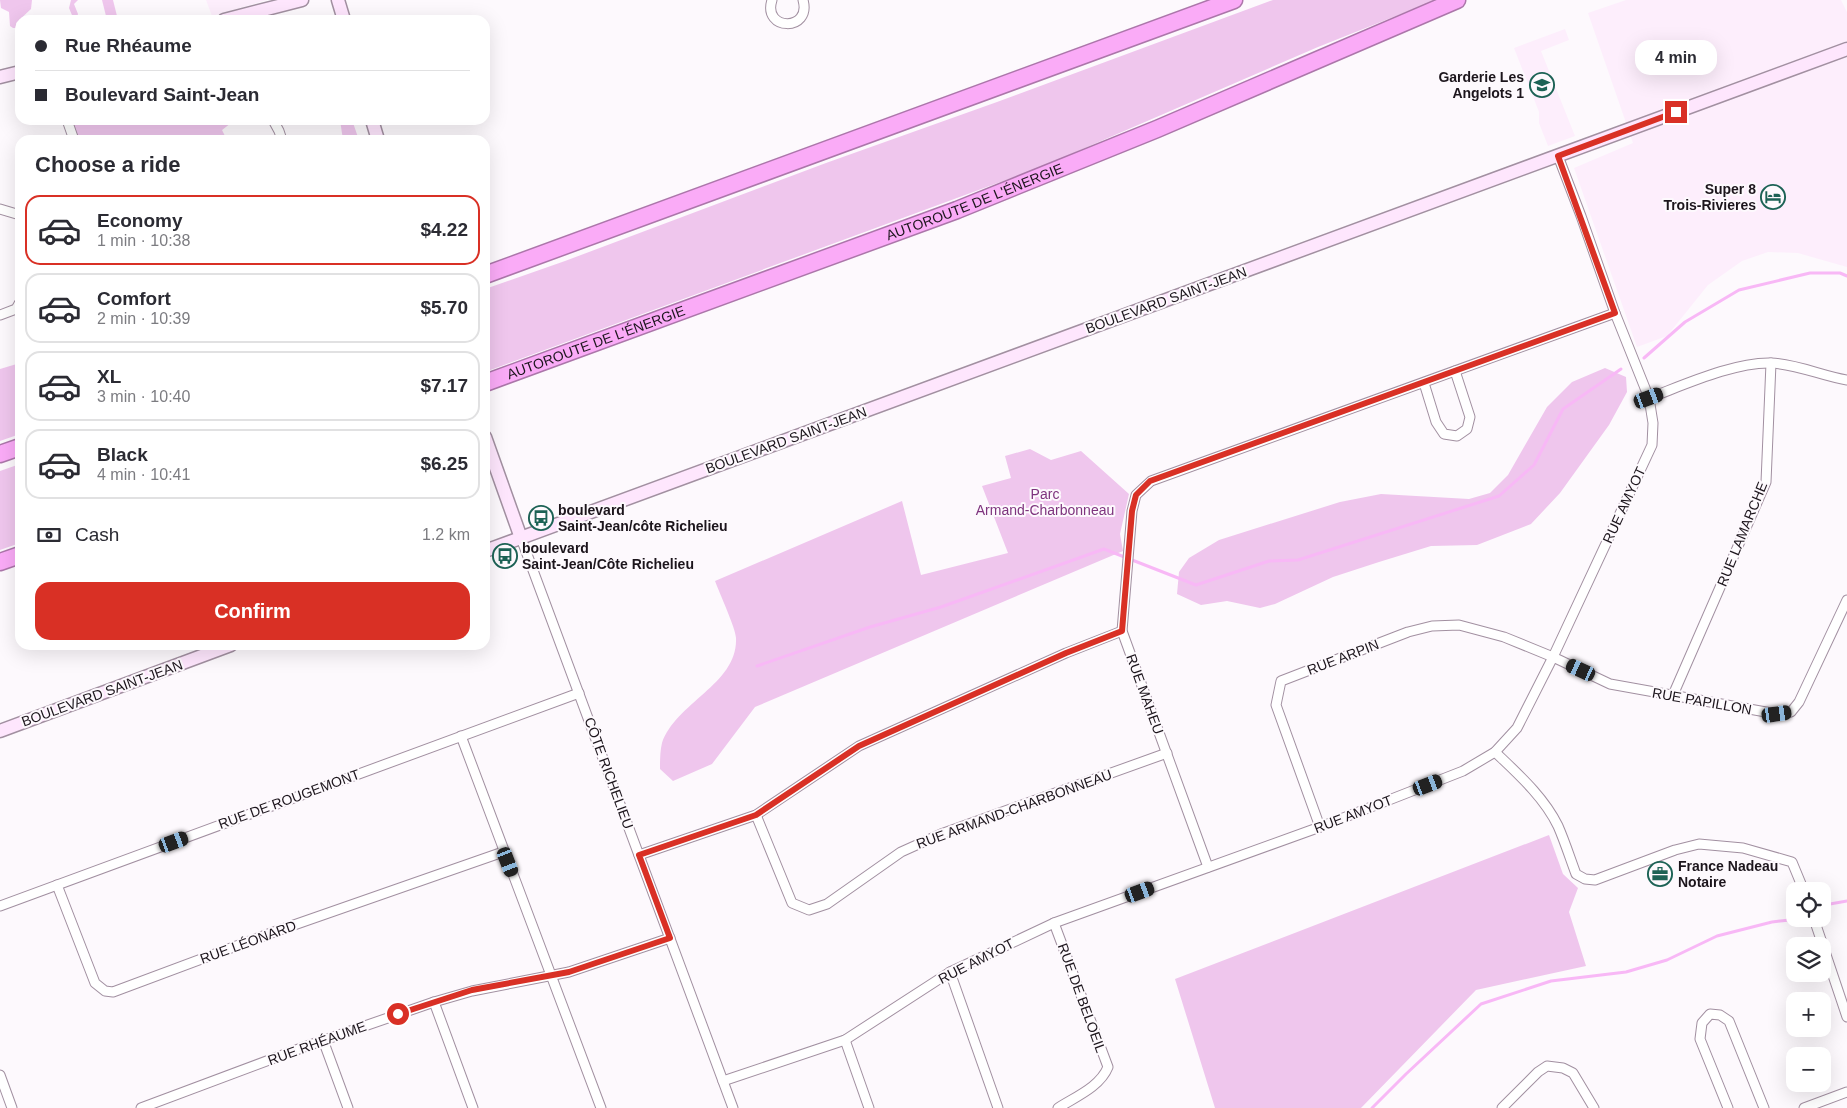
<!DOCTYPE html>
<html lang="en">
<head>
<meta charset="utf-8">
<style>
	:root { --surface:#fff; --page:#f7f7f7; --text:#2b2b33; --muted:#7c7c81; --line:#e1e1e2; --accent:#d93025 }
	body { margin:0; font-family:Helvetica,sans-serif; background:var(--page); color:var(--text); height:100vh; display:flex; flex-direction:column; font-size:19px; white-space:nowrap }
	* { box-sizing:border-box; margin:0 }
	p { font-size:16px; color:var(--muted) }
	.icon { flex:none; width:28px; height:28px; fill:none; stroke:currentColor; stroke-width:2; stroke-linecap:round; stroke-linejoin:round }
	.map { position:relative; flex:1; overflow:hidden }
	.details { position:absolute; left:15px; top:135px; width:475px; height:515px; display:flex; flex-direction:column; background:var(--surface); border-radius:15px; box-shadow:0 5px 20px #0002 }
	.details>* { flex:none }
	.banner { position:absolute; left:15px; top:15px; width:475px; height:110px; border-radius:15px; box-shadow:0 5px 20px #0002; display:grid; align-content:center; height:110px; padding:0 20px; background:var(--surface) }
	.controls { position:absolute; left:1786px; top:882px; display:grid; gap:10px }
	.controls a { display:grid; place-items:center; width:45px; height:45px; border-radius:10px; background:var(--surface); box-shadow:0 5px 20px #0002; font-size:25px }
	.end { position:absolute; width:22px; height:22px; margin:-11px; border:6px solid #d93025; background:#fff; box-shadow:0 0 0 2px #fff }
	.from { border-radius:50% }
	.bubble { position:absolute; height:35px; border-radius:15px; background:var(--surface); box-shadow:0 5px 20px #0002; font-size:16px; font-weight:600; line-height:35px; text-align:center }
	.car { position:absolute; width:15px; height:30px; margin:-15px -8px; border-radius:6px; box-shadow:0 0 4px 1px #0007; background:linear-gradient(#222 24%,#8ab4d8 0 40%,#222 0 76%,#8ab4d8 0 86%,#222 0) }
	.banner b { display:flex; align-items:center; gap:18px; height:48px; font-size:19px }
	.banner b+b { border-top:1px solid var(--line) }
	.banner i { width:12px; height:12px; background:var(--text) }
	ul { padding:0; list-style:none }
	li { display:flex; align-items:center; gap:15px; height:70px; margin:0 10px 8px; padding:0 10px; border:2px solid var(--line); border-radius:15px }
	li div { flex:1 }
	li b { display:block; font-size:19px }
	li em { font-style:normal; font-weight:600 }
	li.on { border-color:var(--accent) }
	li>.icon { width:45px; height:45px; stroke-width:1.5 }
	h2 { padding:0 20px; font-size:22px; line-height:60px }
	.pay { display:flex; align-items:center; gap:12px; height:55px; padding:0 20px; font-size:19px }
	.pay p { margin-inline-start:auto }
	.button { display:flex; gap:10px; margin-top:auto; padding:10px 20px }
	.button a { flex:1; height:58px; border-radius:15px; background:var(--accent); color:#fff; font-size:20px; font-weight:600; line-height:58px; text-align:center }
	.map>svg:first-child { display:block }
	.built { fill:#fdeefc }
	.green { fill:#efc6ed }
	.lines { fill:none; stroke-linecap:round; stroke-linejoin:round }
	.stream { stroke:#f8b8f6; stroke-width:3 }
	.street-casing { stroke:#a290a1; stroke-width:11 }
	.secondary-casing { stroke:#a290a1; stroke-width:15 }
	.highway-casing { stroke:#ac76aa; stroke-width:19 }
	.street { stroke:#fff; stroke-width:9 }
	.secondary { stroke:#fee6fd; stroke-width:12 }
	.highway { stroke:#faabf7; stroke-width:16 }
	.route { stroke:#d93025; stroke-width:6 }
	.labels { text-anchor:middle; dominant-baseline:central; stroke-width:4; stroke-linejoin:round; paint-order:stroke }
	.poi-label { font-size:14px; font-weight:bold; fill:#1c151c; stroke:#fdf9fd; text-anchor:start }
	.street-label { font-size:14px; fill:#1c151c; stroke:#fdf9fd }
	.park-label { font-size:14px; fill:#7e347e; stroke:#fdf9fd }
</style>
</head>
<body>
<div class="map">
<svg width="1847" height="1108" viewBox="0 0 1847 1108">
	<rect width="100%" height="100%" fill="#fdf9fd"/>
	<g class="built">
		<path d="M206 0H267L212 16Z"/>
		<path d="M1626 0H1841L1847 12V267L1798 253 1768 252 1742 261 1708 285 1667 336 1637 347 1574 168 1633 143 1588 13Z"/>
		<path d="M1565 29 1569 40 1541 51 1575 136 1548 146 1539 123V112L1514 48Z"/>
	</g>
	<g class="green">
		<path d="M0 0H32L31 9 16 23 17 28H13L10 26 9 12 1 8Z"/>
		<path d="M71 0H78L74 4 78 14 76 20H74L69 8Z"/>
		<path d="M102 0H113L118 20H107Z"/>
		<path d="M1273 0H1436L1318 47 1041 167 485 372V289L565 261 826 163 997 102Z"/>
		<path d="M81 120H231V123L222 130 227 140H105V138L95 135 77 140 69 126 80 124Z"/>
		<path d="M340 120H352L359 140H343Z"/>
		<path d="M20 363V434L0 441V369Z"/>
		<path d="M1605 368 1626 377 1627 392 1609 425 1560 493 1531 524 1477 545 1431 546 1379 562 1333 577 1275 604 1260 608 1227 601 1201 605 1177 594 1179 572 1189 558 1219 540 1340 502 1381 494 1469 499 1490 493 1508 475 1547 407 1572 382Z"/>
		<path d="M1030 449 1051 460 1081 451 1129 494 1120 534 1123 551 755 707 712 764 673 781 660 769C660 761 660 751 662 743 676 702 738 684 736 638 736 629 719 592 715 581L902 501 921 575 1008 553 982 486 1011 478 1005 456Z"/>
		<path d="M20 464V543L0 550V471Z"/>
		<path d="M1549 835 1563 874 1578 888 1569 912 1586 966 1476 990 1361 1108H1215L1175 979Z"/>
	</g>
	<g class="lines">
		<g class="stream">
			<path d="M1644 358 1685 322 1739 290 1810 273H1840L1847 276"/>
			<path d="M757 666 870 627 941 607 1104 549 1196 585 1269 561 1298 560 1499 496 1534 465 1563 409 1621 369"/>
			<path d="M1822 908 1830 904 1847 901"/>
			<path d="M1372 1108 1406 1074 1481 1004 1551 981 1626 972 1667 960 1717 936 1772 922 1799 919"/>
		</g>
		<defs>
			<g id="street">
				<path d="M772 0C762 31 812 32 803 0"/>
				<path d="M67 120 74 140"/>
				<path d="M273 120 279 131 282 140"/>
				<path d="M0 209 20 215"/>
				<path d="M0 315 16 309 20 302"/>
				<path d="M1424 383 1436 422 1444 434 1457 436 1467 429 1470 417 1455 371"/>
				<path d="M1649 398C1684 385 1734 362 1771 363 1797 364 1822 376 1847 380"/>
				<path d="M521 538 733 1108"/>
				<path d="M1673 695 1766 482 1771 363"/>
				<path d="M461 736 601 1108"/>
				<path d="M1495 752C1518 774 1544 797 1558 826 1565 842 1570 858 1576 874L1585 879 1595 880 1675 850 1699 844 1743 848 1792 862 1804 891"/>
				<path d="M756 815 792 903 809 910 827 904 901 852 941 834 1167 753"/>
				<path d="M1320 827 1276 705 1281 681 1408 632 1432 626 1459 625 1504 637 1553 657 1610 684 1777 714 1791 712 1799 702 1847 600"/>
				<path d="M639 855 756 815 859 746 1066 653 1122 631"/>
				<path d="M1208 867 1122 631 1132 511 1136 495 1151 481 1615 313"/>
				<path d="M57 885 95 983 105 991 113 992 271 933 503 852"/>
				<path d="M0 906 579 693"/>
				<path d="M1814 919 1847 1017"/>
				<path d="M1054 923 1108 1067C1100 1087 1075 1097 1058 1108"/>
				<path d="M950 972 998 1108"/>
				<path d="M434 1002 473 1108"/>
				<path d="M323 1040 348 1108"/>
				<path d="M845 1040 869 1108"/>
				<path d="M0 1075 12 1108"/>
				<path d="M723 1081 845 1040 950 972 1054 923 1320 827 1463 771 1495 752 1517 728 1553 657 1652 445 1653 423 1649 398 1615 313 1581 216 1558 156"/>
				<path d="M141 1108 304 1047 434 1002 472 991 569 972 670 938"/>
				<path d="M1502 1108 1538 1072 1547 1066 1563 1068 1573 1073 1594 1108"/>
				<path d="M1728 1108 1700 1039 1702 1023 1710 1014 1720 1015 1729 1021 1764 1108"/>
				<path d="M1804 1108 1847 1092"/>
			</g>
			<g id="secondary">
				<path d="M338 0 344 20"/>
				<path d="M224 20 302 0"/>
				<path d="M0 77 20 72"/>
				<path d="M372 120 378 140"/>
				<path d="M485 437 521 538"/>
				<path d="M485 551 1847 49"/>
				<path d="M0 731 231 645"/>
			</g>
			<g id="highway">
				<path d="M485 275 1234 0"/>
				<path id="s1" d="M485 383 957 210 1157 129 1457 0"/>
				<path d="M0 454 20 447"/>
				<path d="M0 562 20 555"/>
			</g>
		</defs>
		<use href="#street" class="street-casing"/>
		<use href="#secondary" class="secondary-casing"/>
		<use href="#highway" class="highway-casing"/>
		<use href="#street" class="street"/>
		<use href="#secondary" class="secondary"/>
		<use href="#highway" class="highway"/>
	</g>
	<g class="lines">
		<path class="route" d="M398 1014 472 990 569 972 670 938 639 855 756 815 859 746 1066 653 1122 631 1132 511 1136 495 1150 481 1615 313 1558 156 1676 112"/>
	</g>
	<defs>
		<symbol id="school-ring" viewBox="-11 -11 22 22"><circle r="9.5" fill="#fdf9fd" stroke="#1c6255" stroke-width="1.5"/><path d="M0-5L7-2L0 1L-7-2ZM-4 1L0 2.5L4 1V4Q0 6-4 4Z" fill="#1c6255"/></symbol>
		<symbol id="hotel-ring" viewBox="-11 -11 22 22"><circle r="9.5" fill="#fdf9fd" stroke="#1c6255" stroke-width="1.5"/><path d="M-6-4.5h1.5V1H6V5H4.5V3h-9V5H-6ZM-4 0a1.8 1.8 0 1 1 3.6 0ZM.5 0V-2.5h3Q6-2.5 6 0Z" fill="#1c6255"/></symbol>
		<symbol id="bus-ring" viewBox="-11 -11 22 22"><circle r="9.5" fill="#fdf9fd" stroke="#1c6255" stroke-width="1.5"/><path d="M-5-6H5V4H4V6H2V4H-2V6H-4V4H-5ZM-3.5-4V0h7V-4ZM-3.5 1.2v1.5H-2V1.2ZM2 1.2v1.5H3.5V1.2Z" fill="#1c6255"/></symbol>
		<symbol id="office-ring" viewBox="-11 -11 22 22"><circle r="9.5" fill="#fdf9fd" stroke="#1c6255" stroke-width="1.5"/><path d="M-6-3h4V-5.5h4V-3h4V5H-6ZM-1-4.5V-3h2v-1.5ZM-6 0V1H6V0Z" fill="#1c6255"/></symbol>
	</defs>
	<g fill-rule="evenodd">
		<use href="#school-ring" x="1528" y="71" width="28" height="28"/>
		<use href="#hotel-ring" x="1759" y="183" width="28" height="28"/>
		<use href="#bus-ring" x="527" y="504" width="28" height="28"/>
		<use href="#bus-ring" x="491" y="542" width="28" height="28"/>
		<use href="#office-ring" x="1646" y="860" width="28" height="28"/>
	</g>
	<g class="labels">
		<g class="poi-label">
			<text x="1524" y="77" text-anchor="end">Garderie Les<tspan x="1524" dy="16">Angelots 1</tspan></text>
			<text x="1756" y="189" text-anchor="end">Super 8<tspan x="1756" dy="16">Trois-Rivieres</tspan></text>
			<text x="558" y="510">boulevard<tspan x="558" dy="16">Saint-Jean/côte Richelieu</tspan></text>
			<text x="522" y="548">boulevard<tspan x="522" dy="16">Saint-Jean/Côte Richelieu</tspan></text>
			<text x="1678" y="866">France Nadeau<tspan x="1678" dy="16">Notaire</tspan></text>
		</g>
		<g class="street-label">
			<text stroke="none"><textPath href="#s1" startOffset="522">AUTOROUTE DE L'ÉNERGIE</textPath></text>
			<text transform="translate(1166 300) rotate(-20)">BOULEVARD SAINT-JEAN</text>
			<text stroke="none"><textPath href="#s1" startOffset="118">AUTOROUTE DE L'ÉNERGIE</textPath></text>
			<text transform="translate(786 440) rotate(-20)">BOULEVARD SAINT-JEAN</text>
			<text transform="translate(1624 505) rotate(-65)">RUE AMYOT</text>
			<text transform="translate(1742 534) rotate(-68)">RUE LAMARCHE</text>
			<text transform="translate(1343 657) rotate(-21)">RUE ARPIN</text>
			<text transform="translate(102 693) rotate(-20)">BOULEVARD SAINT-JEAN</text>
			<text transform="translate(1145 694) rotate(70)">RUE MAHEU</text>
			<text transform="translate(1702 701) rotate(10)">RUE PAPILLON</text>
			<text transform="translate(609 773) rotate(70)">CÔTE RICHELIEU</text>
			<text transform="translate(289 799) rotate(-20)">RUE DE ROUGEMONT</text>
			<text transform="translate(1014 809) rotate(-20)">RUE ARMAND-CHARBONNEAU</text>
			<text transform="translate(1353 814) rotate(-21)">RUE AMYOT</text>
			<text transform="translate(248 942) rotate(-20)">RUE LÉONARD</text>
			<text transform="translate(976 961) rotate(-27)">RUE AMYOT</text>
			<text transform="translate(1082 998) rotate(70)">RUE DE BELOEIL</text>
			<text transform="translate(317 1043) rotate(-20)">RUE RHÉAUME</text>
		</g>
		<g class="park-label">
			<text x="1045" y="494">Parc<tspan x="1045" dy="16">Armand-Charbonneau</tspan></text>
		</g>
	</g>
</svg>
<div class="controls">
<a><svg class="icon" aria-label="locate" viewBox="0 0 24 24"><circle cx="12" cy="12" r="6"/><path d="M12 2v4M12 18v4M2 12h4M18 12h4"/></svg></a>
<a><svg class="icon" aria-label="layers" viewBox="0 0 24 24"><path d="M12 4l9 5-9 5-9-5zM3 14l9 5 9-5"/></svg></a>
<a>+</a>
<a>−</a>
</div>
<i class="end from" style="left:398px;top:1014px"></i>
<i class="end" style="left:1676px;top:112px"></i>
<div class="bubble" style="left:1635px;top:40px;width:82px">4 min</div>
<i class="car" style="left:1649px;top:398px;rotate:70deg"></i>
<i class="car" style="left:1581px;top:670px;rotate:295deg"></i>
<i class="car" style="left:1777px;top:714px;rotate:82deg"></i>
<i class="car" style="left:1428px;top:785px;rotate:69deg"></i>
<i class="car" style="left:174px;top:842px;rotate:70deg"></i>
<i class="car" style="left:508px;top:862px;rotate:159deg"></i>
<i class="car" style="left:1140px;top:892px;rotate:70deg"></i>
<div class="banner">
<b><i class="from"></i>Rue Rhéaume</b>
<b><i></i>Boulevard Saint-Jean</b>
</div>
<section class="details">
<h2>Choose a ride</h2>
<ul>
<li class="on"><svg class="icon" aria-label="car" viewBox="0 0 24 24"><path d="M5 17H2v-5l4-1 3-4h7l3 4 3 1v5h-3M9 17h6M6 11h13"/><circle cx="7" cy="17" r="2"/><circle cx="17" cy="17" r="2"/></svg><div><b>Economy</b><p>1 min · 10:38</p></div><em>$4.22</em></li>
<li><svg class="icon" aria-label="car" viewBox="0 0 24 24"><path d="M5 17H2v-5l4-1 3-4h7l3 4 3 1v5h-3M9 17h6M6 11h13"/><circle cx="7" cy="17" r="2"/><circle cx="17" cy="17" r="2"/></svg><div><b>Comfort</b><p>2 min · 10:39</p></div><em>$5.70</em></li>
<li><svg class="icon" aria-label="car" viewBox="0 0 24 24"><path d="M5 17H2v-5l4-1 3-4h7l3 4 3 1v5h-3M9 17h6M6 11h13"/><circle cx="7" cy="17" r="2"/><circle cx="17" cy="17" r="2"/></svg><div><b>XL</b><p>3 min · 10:40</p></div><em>$7.17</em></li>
<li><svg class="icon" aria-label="car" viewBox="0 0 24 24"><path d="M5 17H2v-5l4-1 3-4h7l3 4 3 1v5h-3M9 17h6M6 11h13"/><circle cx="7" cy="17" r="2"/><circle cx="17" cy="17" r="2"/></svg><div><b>Black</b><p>4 min · 10:41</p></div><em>$6.25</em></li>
</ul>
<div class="pay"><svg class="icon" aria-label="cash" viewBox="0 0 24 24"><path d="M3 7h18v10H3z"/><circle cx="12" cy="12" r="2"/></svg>Cash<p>1.2 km</p></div>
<div class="button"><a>Confirm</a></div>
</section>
</div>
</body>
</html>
